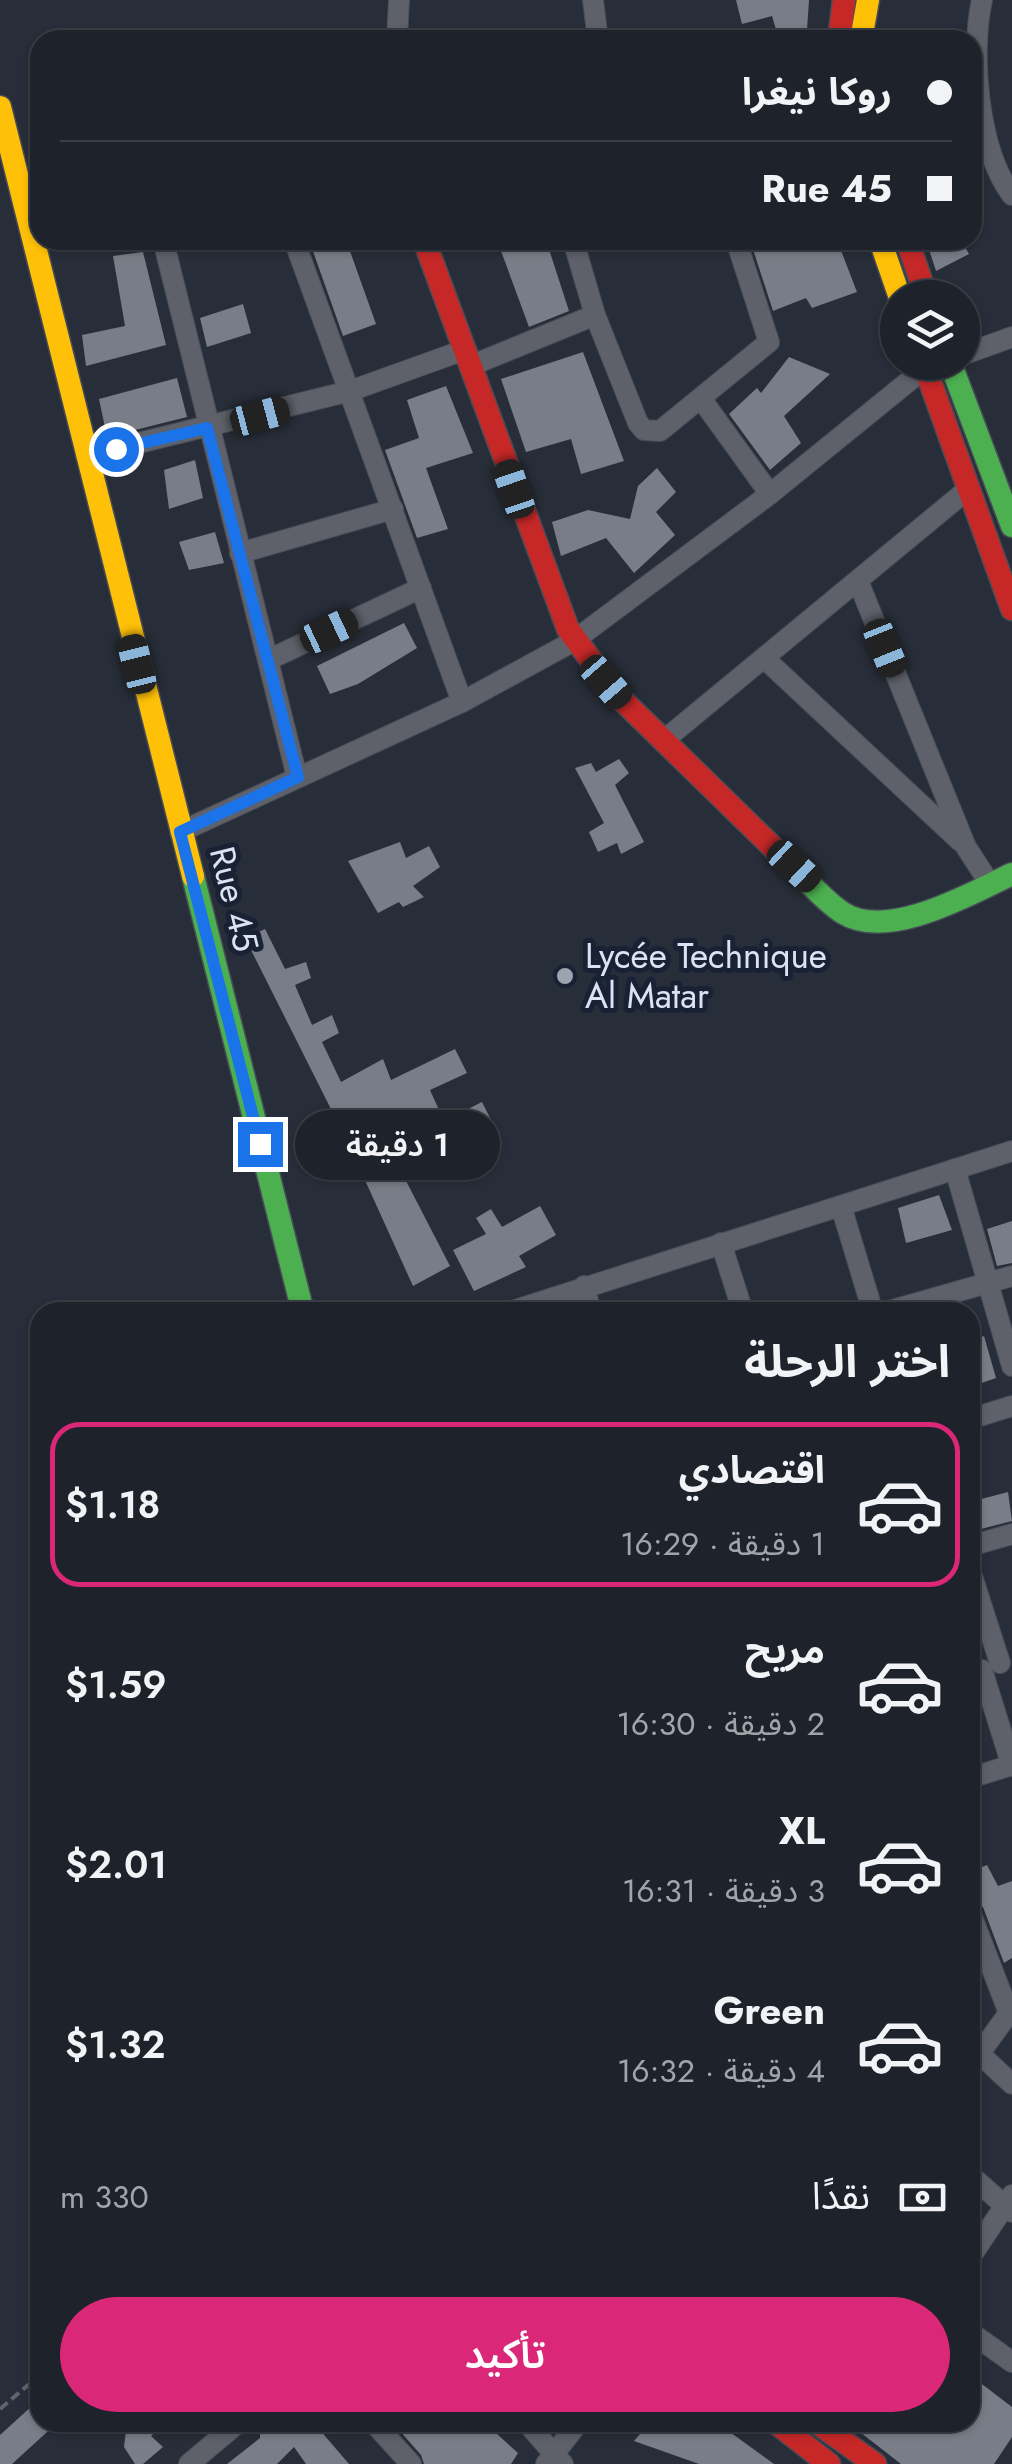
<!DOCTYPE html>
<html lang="ar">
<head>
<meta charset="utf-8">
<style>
	:root { --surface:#1e222b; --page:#262a33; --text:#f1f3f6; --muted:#a1a4a9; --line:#3c3f47; --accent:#db2777 }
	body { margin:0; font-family:Jost,"Noto Sans Arabic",sans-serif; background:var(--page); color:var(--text); direction:rtl; height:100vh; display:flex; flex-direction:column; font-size:38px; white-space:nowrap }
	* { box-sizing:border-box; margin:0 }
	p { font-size:32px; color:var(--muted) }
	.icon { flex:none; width:55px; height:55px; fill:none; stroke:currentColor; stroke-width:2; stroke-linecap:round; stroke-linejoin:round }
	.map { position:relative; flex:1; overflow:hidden; direction:ltr }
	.sheet { position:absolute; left:30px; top:1302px; width:950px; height:1130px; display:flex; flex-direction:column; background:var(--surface); border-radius:30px; box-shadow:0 2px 8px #0004,0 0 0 2px var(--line); direction:rtl }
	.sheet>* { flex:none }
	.top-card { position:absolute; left:30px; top:30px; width:952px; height:220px; border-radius:30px; box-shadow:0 2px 8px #0004,0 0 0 2px var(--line); direction:rtl; display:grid; align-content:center; height:220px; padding:0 30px; background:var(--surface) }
	.controls { position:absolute; left:880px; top:280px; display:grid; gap:20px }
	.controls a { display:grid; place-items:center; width:100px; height:100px; border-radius:50%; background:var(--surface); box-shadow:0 2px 8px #0004,0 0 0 2px var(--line); font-size:50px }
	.end { position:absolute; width:45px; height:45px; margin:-22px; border:12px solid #1a73e8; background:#fff; box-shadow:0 0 0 5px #fff }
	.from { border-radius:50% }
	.bubble { position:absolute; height:70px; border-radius:35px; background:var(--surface); box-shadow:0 2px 8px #0004,0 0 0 2px var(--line); font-size:32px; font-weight:600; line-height:70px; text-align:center; direction:rtl }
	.car { position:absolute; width:30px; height:60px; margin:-30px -15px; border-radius:12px; box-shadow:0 0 8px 2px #0007; background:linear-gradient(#222 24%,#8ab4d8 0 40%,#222 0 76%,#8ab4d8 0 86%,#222 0) }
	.top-card b { display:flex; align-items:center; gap:35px; height:95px; font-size:38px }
	.top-card b+b { border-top:2px solid var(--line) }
	.top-card i { width:25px; height:25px; background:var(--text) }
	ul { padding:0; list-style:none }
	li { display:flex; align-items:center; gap:30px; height:165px; margin:0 20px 15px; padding:0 10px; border:5px solid transparent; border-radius:30px }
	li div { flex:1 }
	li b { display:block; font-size:38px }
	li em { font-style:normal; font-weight:600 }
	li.selected { border-color:var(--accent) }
	li>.icon { width:90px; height:90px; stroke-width:1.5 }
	h2 { padding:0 30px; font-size:45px; line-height:120px }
	.pay { display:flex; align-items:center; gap:25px; height:110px; padding:0 30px; font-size:38px }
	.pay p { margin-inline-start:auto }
	.primary-button { display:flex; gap:20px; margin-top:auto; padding:20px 30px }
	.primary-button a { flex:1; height:115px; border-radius:60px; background:var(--accent); color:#fff; font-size:40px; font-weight:600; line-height:115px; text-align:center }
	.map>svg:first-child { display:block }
	.building { fill:#787d87 }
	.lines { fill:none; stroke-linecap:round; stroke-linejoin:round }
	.street-casing { stroke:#474c56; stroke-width:22 }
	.fast-casing { stroke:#474c56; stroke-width:25 }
	.slow-casing { stroke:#474c56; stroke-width:25 }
	.jam-casing { stroke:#474c56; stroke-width:25 }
	.path { stroke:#61646c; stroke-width:4; stroke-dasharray:10 5; stroke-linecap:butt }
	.street { stroke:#5e616a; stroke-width:20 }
	.fast { stroke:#4caf50; stroke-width:22 }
	.slow { stroke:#ffc107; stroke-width:22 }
	.jam { stroke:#c62828; stroke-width:22 }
	.route { stroke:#1a73e8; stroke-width:12 }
	.poi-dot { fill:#9da4b0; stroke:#192134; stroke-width:4 }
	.labels { text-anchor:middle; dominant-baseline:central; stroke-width:10; stroke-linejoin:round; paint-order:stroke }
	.street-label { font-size:35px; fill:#dce3f0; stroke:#192134 }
	.poi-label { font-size:35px; fill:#dce3f0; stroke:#192134; text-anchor:start }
</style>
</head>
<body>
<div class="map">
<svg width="1012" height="2464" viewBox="0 0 1012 2464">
	<rect width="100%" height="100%" fill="#282e39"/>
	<g class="building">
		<path d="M736 0H809L807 30 777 33 772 16 742 24Z"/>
		<path d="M309 240H346L376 324 343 336Z"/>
		<path d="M497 240H546L569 311 529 327Z"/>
		<path d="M750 240H779L781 248 805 240H837L857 292 812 308 806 298 773 311Z"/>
		<path d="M926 240H961L969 254 936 271Z"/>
		<path d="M143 252 166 345 86 366 82 335 125 326 113 256Z"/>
		<path d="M243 304 251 333 207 347 200 318Z"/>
		<path d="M583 352 624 461 581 474 571 439 526 452 501 379Z"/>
		<path d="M789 357 830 374 784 416 801 443 770 470 729 414 757 388 761 393Z"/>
		<path d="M177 378 187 417 107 437 99 399Z"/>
		<path d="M446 386 473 453 426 468 448 529 417 538 385 450 419 438 407 400Z"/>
		<path d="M195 460 203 498 169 509 164 470Z"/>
		<path d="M657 468 676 492 656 512 675 535 634 573 606 538 561 556 552 522 588 510 630 519 638 486Z"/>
		<path d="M215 532 224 563 189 570 179 542Z"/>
		<path d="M404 623 417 648 358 684 330 694 317 666Z"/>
		<path d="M619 759 629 773 615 785 644 842 621 854 617 843 598 852 589 832 604 823 575 768 591 763 596 772Z"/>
		<path d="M400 842 406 858 429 846 440 867 413 886 424 897 403 907 399 902 378 913 348 861Z"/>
		<path d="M265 929 285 969 306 962 311 978 295 985 312 1025 332 1015 339 1033 322 1042 341 1082 383 1059 391 1080 455 1049 467 1073 430 1090 444 1121 482 1102 497 1132 404 1177 450 1266 413 1286 364 1178 397 1163 383 1113 343 1133 245 938Z"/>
		<path d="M939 1195 952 1230 906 1243 898 1208Z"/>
		<path d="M540 1206 556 1235 519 1256 526 1267 474 1291 453 1250 486 1234 476 1218 491 1209 502 1227Z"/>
		<path d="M1012 1221V1263L997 1266 987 1229Z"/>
		<path d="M984 1336 996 1378 970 1387V1341Z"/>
		<path d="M1008 1492 1012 1521 973 1531 970 1502Z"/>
		<path d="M987 1865 998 1886 1012 1881V1958L1004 1963 983 1907 970 1899V1872Z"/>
		<path d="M970 2375 1012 2407V2437L994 2464H901L847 2422H970Z"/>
		<path d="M33 2405 40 2422H58L12 2464H0V2435Z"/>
		<path d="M127 2422H167L151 2436 163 2447 143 2464H135L124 2447Z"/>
		<path d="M270 2422H313L349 2464H306L294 2447 277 2464H227L260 2438V2429Z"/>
		<path d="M392 2422H484L518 2453 511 2464H424L421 2455Z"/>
		<path d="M620 2422H716L774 2464H699L634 2441 640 2434Z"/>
	</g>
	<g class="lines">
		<defs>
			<g id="street">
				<path d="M593 0 598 40"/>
				<path d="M982 0C970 54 978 150 1012 195"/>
				<path d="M397 40 399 0"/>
				<path d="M163 240 297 777"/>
				<path d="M294 240 462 702"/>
				<path d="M573 240 595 315 638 423 644 430 660 431 769 342 736 240"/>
				<path d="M962 355 1012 337"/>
				<path d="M470 366 595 315"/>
				<path d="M702 400 770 494"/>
				<path d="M86 456 350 391 464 350"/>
				<path d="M240 553 393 509"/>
				<path d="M858 581 966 847 990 884"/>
				<path d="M764 658 960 841"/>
				<path d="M268 660 421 588"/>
				<path d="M663 741 967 490"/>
				<path d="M180 832 462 702 572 642 770 494 925 368 935 365"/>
				<path d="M955 1169 1012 1366"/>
				<path d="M841 1206 873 1312"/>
				<path d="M721 1243 743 1312"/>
				<path d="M584 1286 591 1312"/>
				<path d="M509 1312 1012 1151"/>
				<path d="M885 1312 1012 1276"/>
				<path d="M970 1419 1012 1406"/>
				<path d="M970 1546 1012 1534"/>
				<path d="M970 1570 1000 1663"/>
				<path d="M982 1670 1012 1766"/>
				<path d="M970 1778 1012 1765"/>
				<path d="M970 1912 1009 2013 979 2054"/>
				<path d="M970 2045 1012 2084"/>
				<path d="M970 2175 1012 2212"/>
				<path d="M970 2258 1012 2195"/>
				<path d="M970 2332 1012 2362"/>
				<path d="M373 2422 411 2464"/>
				<path d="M526 2422 563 2464"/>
				<path d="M189 2464 239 2422"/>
				<path d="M546 2464 579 2422"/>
			</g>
			<g id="fast">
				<path d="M950 362 1012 526"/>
				<path d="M791 865C807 880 824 901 843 913 888 941 970 894 1012 874"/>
				<path d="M193 876 303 1312"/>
			</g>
			<g id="slow">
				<path d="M861 40 868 0"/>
				<path d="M0 107 193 876"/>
				<path d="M880 240 900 298"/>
			</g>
			<g id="jam">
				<path d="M839 40 844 0"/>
				<path d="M424 240 568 629 616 694 791 865"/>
				<path d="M907 240 927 298"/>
				<path d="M923 362 1012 609"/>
				<path d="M775 2422 829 2464"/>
				<path d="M816 2422 875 2464"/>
			</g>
		</defs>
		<use href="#street" class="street-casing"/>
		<use href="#fast" class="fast-casing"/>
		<use href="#slow" class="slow-casing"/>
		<use href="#jam" class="jam-casing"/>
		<path class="path" d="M0 2409 40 2375"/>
		<use href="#street" class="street"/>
		<use href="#fast" class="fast"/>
		<use href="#slow" class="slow"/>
		<use href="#jam" class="jam"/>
	</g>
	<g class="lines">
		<path class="route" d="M116 449 207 428 298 777 180 832 260 1144"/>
	</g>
	<circle class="poi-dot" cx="565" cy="976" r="10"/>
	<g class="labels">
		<g class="street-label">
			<text transform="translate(234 899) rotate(76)">Rue 45</text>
		</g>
		<g class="poi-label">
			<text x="585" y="956">Lycée Technique<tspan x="585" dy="40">Al Matar</tspan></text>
		</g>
	</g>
</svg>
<div class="controls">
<a><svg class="icon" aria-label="layers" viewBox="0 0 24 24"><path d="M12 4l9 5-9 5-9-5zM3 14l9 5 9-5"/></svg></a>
</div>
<i class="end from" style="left:116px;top:449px"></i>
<i class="end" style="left:260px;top:1144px"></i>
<div class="bubble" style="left:295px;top:1110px;width:205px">1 دقيقة</div>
<i class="car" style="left:260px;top:416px;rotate:75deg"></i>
<i class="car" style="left:514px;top:489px;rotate:341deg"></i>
<i class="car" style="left:329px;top:631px;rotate:65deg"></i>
<i class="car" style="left:885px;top:648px;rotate:158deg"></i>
<i class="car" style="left:137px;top:664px;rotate:346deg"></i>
<i class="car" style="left:606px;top:682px;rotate:139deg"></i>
<i class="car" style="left:794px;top:866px;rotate:133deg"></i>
<div class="top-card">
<b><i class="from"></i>روكا نيغرا</b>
<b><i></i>Rue 45</b>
</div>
<section class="sheet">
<h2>اختر الرحلة</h2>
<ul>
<li class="selected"><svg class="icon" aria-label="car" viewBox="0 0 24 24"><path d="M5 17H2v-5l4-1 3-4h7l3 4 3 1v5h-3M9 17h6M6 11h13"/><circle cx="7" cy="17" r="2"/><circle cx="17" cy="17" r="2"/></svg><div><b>اقتصادي</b><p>1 دقيقة · 16:29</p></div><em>$1.18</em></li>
<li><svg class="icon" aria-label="car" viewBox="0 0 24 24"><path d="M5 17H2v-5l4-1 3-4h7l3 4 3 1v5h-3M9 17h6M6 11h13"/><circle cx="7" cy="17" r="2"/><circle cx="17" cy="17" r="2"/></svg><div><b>مريح</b><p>2 دقيقة · 16:30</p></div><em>$1.59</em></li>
<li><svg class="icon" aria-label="car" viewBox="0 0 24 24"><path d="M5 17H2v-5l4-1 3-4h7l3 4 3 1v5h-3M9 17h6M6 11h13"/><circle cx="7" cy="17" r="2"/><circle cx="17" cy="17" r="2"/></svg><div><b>XL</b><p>3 دقيقة · 16:31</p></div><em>$2.01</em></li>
<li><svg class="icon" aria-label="car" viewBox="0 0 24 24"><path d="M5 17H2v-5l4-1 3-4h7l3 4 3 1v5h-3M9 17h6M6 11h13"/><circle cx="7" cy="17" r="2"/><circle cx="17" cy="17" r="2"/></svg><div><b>Green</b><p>4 دقيقة · 16:32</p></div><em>$1.32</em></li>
</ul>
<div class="pay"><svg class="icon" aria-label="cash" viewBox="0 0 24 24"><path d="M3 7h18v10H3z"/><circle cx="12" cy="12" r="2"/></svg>نقدًا<p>330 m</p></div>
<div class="primary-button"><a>تأكيد</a></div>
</section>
</div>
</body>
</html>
